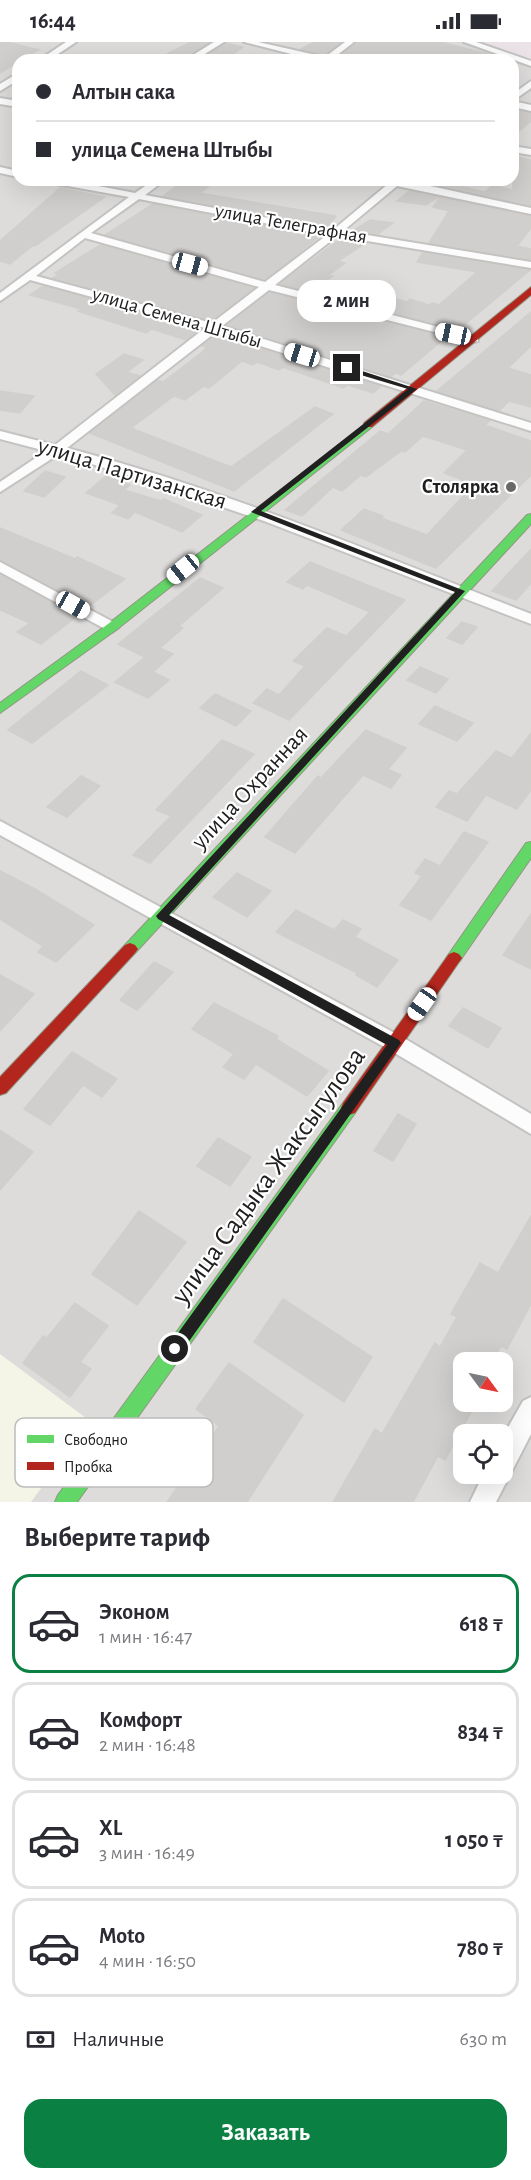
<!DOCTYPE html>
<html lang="ru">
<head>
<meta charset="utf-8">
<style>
	:root { --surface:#fff; --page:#f2f2f3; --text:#2b2b33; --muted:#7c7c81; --line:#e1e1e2; --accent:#0b8043 }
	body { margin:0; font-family:"Alegreya Sans",sans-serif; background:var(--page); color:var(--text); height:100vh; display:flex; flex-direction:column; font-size:22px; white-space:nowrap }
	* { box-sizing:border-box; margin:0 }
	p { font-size:20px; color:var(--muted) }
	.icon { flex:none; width:33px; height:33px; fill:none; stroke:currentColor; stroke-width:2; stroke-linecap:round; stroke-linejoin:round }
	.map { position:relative; height:1460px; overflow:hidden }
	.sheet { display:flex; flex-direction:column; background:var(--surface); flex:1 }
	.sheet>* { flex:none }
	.banner { position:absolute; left:12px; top:12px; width:507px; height:132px; border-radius:18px; box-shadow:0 6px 24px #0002; display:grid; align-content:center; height:132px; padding:0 24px; background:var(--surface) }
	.needle { width:39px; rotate:123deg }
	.fabs { position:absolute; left:453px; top:1310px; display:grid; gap:12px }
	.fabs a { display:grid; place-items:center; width:60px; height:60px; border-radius:12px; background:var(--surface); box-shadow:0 6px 24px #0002; font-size:30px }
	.end { position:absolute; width:27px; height:27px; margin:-14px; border:8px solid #202020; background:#fff; box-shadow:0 0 0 3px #fff }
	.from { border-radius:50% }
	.bubble { position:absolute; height:42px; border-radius:18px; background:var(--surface); box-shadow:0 6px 24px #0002; font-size:20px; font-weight:700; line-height:42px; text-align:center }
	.car { position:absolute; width:18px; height:36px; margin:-18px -9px; border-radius:8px; box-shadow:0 0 4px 2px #0007; background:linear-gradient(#fff 24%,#345 0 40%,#fff 0 76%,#345 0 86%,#fff 0) }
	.banner b { display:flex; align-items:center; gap:21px; height:57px; font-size:22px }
	.banner b+b { border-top:2px solid var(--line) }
	.banner i { width:15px; height:15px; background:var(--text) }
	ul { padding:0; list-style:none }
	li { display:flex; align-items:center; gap:18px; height:99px; margin:0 12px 9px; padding:0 12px; border:3px solid var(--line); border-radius:18px }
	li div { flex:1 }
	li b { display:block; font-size:22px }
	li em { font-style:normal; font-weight:700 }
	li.current { border-color:var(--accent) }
	li>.icon { width:54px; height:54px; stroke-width:1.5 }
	h2 { padding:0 24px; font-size:27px; line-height:72px }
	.pay { display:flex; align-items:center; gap:15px; height:66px; padding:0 24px; font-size:22px }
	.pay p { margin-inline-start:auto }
	.primary-button { display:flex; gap:12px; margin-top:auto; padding:12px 24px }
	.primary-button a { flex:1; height:69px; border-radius:18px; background:var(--accent); color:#fff; font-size:24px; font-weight:700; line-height:69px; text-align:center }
	.status { display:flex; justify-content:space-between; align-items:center; height:42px; padding:0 30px; background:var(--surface); direction:ltr }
	.status svg { height:16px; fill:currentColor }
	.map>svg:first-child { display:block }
	.residential { fill:#dddcdb; fill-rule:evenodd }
	.industrial { fill:#ebe3e7 }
	.education { fill:#f5f5e7 }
	.building { fill:#d1cfcd; stroke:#d1cfcc; stroke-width:1.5 }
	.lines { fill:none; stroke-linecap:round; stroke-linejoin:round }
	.street-casing { stroke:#c4c3c2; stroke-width:4 }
	.fast-casing { stroke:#939683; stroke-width:2 }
	.jam-casing { stroke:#939683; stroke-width:2 }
	.street { fill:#fcfcfc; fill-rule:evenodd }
	.fast { fill:#63d668; fill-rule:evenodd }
	.jam { fill:#b3261e; fill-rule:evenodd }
	.route { fill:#202020 }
	.poi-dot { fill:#686867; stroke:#fff; stroke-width:2 }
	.labels { text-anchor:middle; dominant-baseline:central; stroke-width:4.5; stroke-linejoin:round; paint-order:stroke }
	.far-street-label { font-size:20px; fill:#202020; stroke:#fff }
	.far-poi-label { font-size:20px; font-weight:bold; fill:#202020; stroke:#fff; text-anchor:end }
	.street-label { font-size:24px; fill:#202020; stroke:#fff }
	.near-street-label { font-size:28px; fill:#202020; stroke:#fff }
	.key { fill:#fff; stroke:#bcbcbc; stroke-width:1.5 }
	.key-label { font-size:16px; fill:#202020 }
</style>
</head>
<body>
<div class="status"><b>16:44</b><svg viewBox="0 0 49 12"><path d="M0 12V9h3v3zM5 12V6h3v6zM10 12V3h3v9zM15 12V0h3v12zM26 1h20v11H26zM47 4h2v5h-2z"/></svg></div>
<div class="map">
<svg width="531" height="1460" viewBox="0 0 531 1460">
	<rect width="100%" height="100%" fill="#eeedea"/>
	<path class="residential" d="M0 0H479L531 19V1460H0ZM18 18H513V138H18ZM464 1320H502V1359H464ZM464 1392H502V1431H464Z"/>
	<path class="industrial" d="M479 0H531V19H530Z"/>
	<path class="education" d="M0 1312 90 1379 31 1460H0Z"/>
	<g class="building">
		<path d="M0 0H7L39 8 18 18V20L0 31Z"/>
		<path d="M191 0H210L183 18H155Z"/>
		<path d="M314 0H341L324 13 301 7Z"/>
		<path d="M356 0H440L489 12 488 18H335Z"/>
		<path d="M226 1 243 5 224 18H199Z"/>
		<path d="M515 68 531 71V79L513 94Z"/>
		<path d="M513 114 531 118V164L421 140 434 138 485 150 493 143 513 148Z"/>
		<path d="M183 139 208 145 199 151 336 174 327 185 163 154Z"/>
		<path d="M60 146 105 155 35 204H32L10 222 0 219V199Z"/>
		<path d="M409 149 438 155 426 163 397 159Z"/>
		<path d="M440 155 531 174V186L517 204 531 207V218L429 201 449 169 433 165Z"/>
		<path d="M153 162 320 194 265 238 105 193Z"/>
		<path d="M370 178 393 181 378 192 354 188Z"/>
		<path d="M340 197 366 201 338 219 345 221 329 233 333 234 324 240 367 252 371 250 407 260 410 257 429 263 432 261 439 263 477 230 417 220 423 210 530 228 458 288 280 242Z"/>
		<path d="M100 203 254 246 212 279 53 236 58 233 55 231Z"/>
		<path d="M43 244 200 287 186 298 152 287 146 291 78 269 81 267 30 253Z"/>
		<path d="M270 250 446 295 401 333 395 331 391 335 227 283Z"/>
		<path d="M531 270V304L508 326 531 333V365L509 359 499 369 437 349Z"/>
		<path d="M216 292 381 344 373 351 348 343 343 346 283 325 279 328 257 320 253 323 242 319 209 346 204 344 185 358 174 354 131 386 231 425 315 365 333 372 234 449 90 391 157 338 163 340 201 311 207 305 202 304Z"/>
		<path d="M124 312 143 318 127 330 140 334 115 353 96 332Z"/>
		<path d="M0 349 34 354 20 371 0 368Z"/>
		<path d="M424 359 490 378 485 383 531 399V433L436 526 341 488 364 467 383 474 381 476 427 493 466 451 454 447 463 438 444 431 467 408 423 394 405 410 401 409 366 435 361 433 342 449 333 445 302 474 285 468 380 389 388 392Z"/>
		<path d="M45 429 65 435 44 455 24 449Z"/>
		<path d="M106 434 130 443 124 448 161 459 164 457 202 473 182 490 135 470 128 477 112 471 120 463 86 451Z"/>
		<path d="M0 486 75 517 77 515 125 537 89 564 0 518Z"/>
		<path d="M531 507V541L516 558 492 549Z"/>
		<path d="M310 520 405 558 289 678 253 661 267 647 279 653 305 624 293 619 327 586 346 594 370 570 307 543 303 547 287 540Z"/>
		<path d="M0 533 77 574 41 602 17 590 30 581 0 568Z"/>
		<path d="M200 536 223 546 179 584 183 586 160 606 173 612 153 630 169 638 148 656 115 640 145 615 118 602Z"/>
		<path d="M462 580 477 585 462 602 447 596Z"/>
		<path d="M420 625 448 637 436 651 407 638Z"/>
		<path d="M81 629 108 643 32 701 8 688Z"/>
		<path d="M215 652 251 669 236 684 200 666Z"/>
		<path d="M435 664 473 681 457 699 419 682Z"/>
		<path d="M366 688 406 706 388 727 401 733 391 746 363 733 295 811 265 795 318 734 321 736Z"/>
		<path d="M531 691V748L517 767 486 753 467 779 436 765 449 749 457 752 496 709 512 716Z"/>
		<path d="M222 698 254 712 150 821 133 813 171 774 156 768Z"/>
		<path d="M81 734 100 744 67 775 47 765Z"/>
		<path d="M464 790 488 800 431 878 400 863 422 834 415 831 425 817 440 824Z"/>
		<path d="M0 829 35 847 94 883 56 920 38 910 43 904 0 877Z"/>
		<path d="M237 831 271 849 247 875 213 855Z"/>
		<path d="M296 868 334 888 343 878 361 887 355 895 398 918 377 945 356 933 357 931 276 890Z"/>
		<path d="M531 872V927L503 913Z"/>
		<path d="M154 920 173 930 137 968 120 958Z"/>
		<path d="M0 933 34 952 0 989Z"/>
		<path d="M214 961 278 994 276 997 328 1029 307 1054 256 1022 244 1037 223 1025 234 1012 192 987Z"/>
		<path d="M463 966 501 986 488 1006 449 984Z"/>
		<path d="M72 1010 117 1037 102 1055 83 1043 50 1083 24 1067Z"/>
		<path d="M398 1072 416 1082 393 1119 374 1109Z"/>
		<path d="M0 1088 33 1110 0 1148Z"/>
		<path d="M218 1096 251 1115 230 1144 197 1124Z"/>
		<path d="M139 1169 186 1200 137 1263 92 1232Z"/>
		<path d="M531 1174V1262L507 1307 501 1304 492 1320H464V1359H477L445 1418 438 1414 413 1460H333L375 1387 382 1392 435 1301 440 1305 457 1275 451 1272 480 1221 498 1231Z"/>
		<path d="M283 1257 372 1315 344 1360 254 1300Z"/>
		<path d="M75 1261 108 1284 80 1320 91 1327 70 1355 23 1321 43 1294 47 1296Z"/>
		<path d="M229 1321 303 1373 247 1460H167L219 1384 196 1367Z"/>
	</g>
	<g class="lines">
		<defs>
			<g id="street">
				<path d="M66 0H76L49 18H39Z"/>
				<path d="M214 0H224L195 18H185Z"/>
				<path d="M244 0H258L325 15 345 0H354L331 18H315Z"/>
				<path d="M464 0H476L531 19V24Z"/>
				<path d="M18 31V38L0 49V42Z"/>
				<path d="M531 39V46L513 59V52Z"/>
				<path d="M0 56 18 59V65L0 62Z"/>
				<path d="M513 59 531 63V69L513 65Z"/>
				<path d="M513 104 531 107V113L513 110Z"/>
				<path d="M0 125 18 129V135L0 131Z"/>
				<path d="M46 138H67L135 151 154 138H165L145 153 333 188 388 142 384 138H403L531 166V172L397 144 343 189 531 220V226L337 194 275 243 478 295V299L474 300 269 248 222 284 531 381V389L216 290 67 406C225 448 378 512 531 572V582L264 479 131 434 59 412 0 450V440L46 409 0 397V389L55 403 205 286 30 238 0 259V251L129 155 51 141ZM139 157 327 193 265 240 91 191ZM85 196 259 245 212 281 36 234Z"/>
				<path d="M0 520 117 582 119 585 112 590 107 588 0 530Z"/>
				<path d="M0 779 402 995 531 1072V1092L388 1007 0 793Z"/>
				<path d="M531 1355V1392L496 1460H470L484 1431H502V1396L523 1359Z"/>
			</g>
			<g id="fast">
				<path d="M368 380 373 383 372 385 116 588 0 671V661L108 582Z"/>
				<path d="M531 472V482L135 911 130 913 125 911 122 907 125 903 527 473Z"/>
				<path d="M531 800V816L459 920 454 922 449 920 446 916 449 912 526 801Z"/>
				<path d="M349 1059 355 1061 357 1066 355 1071 77 1460H55L58 1453 343 1061Z"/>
			</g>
			<g id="jam">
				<path d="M531 245V253L372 385H364V381Z"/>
				<path d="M130 901 135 903 138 907 135 911 6 1051 0 1053V1035L125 903Z"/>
				<path d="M454 910 459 912 462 916 459 920 355 1071 349 1073 343 1071 341 1066 343 1061 449 912Z"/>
			</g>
		</defs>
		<use href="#street" class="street-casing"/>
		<use href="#fast" class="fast-casing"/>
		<use href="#jam" class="jam-casing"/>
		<use href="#street" class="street"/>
		<use href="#fast" class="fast"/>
		<use href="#jam" class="jam"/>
	</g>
	<path class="route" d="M347 324 417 347 261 469 465 549 169 873 399 998 401 1001 180 1312 175 1314 170 1312 168 1307 170 1302 387 1003 158 877 156 874 455 550 251 470 408 347 344 328Z"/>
	<circle class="poi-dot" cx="511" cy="445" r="6"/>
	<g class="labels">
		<g class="far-street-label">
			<text transform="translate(291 182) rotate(10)">улица Телеграфная</text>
			<text transform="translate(177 276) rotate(16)">улица Семена Штыбы</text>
		</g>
		<g class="far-poi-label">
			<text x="499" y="445">Столярка</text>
		</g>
		<g class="street-label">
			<text transform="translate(132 432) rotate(17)">улица Партизанская</text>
			<text transform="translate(250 746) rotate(-47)">улица Охранная</text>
		</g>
		<g class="near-street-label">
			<text transform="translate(269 1134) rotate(-54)">улица Садыка Жаксыгулова</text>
		</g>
	</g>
	<rect x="15" y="1376" width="198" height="69" rx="9" class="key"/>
	<rect x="27" y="1393" width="27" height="8" fill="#63d668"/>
	<rect x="27" y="1420" width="27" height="8" fill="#b3261e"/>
	<g class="key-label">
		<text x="64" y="1403">Свободно</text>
		<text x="64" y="1430">Пробка</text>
	</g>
</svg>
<div class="fabs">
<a><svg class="needle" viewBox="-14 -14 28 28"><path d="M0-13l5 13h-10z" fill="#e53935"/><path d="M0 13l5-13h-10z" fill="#7c7c81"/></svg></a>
<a><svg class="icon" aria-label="locate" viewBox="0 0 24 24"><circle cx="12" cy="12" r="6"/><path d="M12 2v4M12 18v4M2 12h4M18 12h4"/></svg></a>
</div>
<i class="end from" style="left:175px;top:1307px"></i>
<i class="end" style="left:347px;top:326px"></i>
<div class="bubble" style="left:297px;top:238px;width:99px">2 мин</div>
<i class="car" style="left:190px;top:222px;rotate:105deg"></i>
<i class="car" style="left:453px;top:292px;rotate:282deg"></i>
<i class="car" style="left:302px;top:313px;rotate:287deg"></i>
<i class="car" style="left:183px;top:527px;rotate:231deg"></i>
<i class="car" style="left:73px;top:563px;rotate:119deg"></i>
<i class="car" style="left:422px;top:962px;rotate:215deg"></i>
<div class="banner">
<b><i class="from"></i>Алтын сака</b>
<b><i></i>улица Семена Штыбы</b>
</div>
</div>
<section class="sheet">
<h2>Выберите тариф</h2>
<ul>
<li class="current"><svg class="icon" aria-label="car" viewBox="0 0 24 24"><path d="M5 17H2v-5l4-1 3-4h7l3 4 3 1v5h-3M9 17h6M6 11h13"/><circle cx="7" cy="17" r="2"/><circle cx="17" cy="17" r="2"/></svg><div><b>Эконом</b><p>1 мин · 16:47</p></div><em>618 ₸</em></li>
<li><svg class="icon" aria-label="car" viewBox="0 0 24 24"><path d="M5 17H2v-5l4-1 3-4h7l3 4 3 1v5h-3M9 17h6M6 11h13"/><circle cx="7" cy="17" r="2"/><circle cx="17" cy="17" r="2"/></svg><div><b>Комфорт</b><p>2 мин · 16:48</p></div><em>834 ₸</em></li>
<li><svg class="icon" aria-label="car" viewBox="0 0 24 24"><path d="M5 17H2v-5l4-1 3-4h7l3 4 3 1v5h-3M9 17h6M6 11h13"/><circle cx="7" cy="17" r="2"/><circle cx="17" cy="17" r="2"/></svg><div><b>XL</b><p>3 мин · 16:49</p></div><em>1 050 ₸</em></li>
<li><svg class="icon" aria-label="car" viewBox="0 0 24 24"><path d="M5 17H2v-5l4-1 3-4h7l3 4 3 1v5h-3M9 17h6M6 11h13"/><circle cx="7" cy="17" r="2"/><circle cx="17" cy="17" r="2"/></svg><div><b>Moto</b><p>4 мин · 16:50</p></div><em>780 ₸</em></li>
</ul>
<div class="pay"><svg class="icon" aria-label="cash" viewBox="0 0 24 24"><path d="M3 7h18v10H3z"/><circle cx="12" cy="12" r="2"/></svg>Наличные<p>630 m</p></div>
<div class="primary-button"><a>Заказать</a></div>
</section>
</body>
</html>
